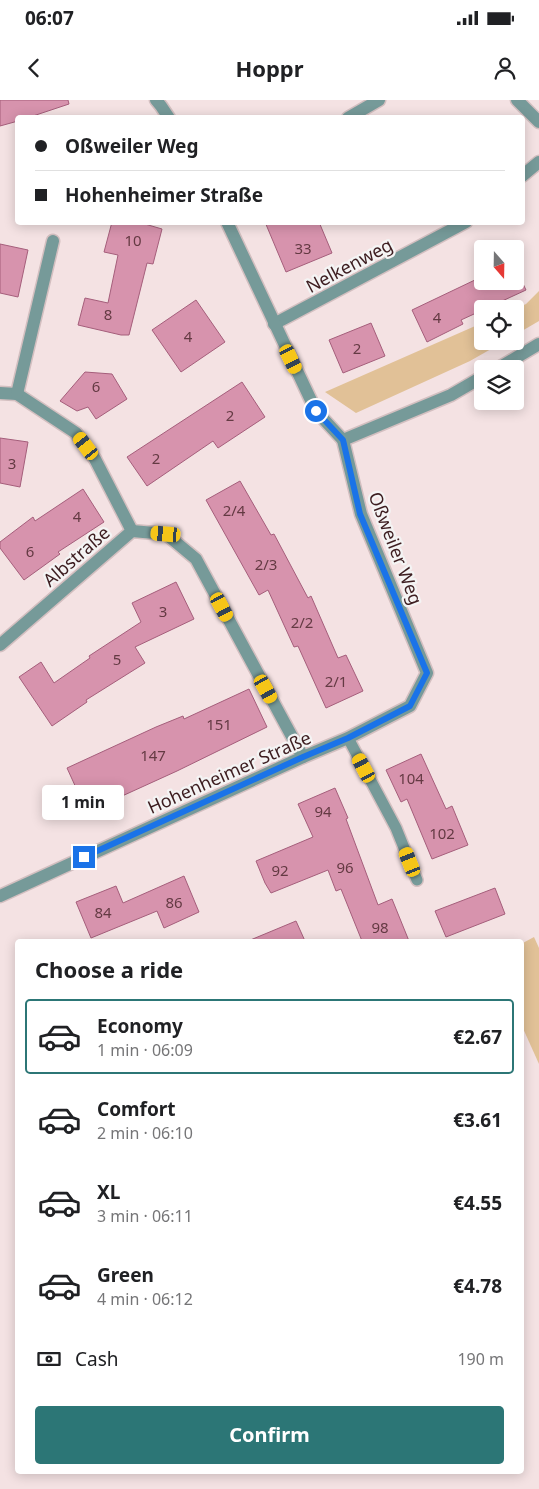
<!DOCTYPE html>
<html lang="en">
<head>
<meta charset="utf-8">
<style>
	:root { --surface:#fff; --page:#f6f6f6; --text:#202124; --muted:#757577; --line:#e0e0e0; --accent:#2c7676 }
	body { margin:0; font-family:"Noto Sans",sans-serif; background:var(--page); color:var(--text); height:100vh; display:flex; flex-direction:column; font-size:19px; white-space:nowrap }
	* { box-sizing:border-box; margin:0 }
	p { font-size:16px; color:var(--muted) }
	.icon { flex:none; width:28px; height:28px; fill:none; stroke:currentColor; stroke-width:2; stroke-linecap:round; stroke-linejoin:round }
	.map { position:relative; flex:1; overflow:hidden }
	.details { position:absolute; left:15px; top:839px; width:509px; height:535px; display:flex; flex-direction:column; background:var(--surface); border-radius:5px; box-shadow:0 2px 12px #0003 }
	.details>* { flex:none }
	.top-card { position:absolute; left:15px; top:15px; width:510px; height:110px; border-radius:5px; box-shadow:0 2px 12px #0003; display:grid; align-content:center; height:110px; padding:0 20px; background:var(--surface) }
	.needle { width:32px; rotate:160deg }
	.tools { position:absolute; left:474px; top:140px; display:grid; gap:10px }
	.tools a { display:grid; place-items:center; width:50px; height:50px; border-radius:5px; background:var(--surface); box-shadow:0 2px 12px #0003; font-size:25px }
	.end { position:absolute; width:22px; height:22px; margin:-11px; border:6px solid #1a73e8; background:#fff; box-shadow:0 0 0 2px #fff }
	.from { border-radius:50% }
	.bubble { position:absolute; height:35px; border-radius:5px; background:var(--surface); box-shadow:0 2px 12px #0003; font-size:16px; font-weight:700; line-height:35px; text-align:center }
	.car { position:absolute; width:15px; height:30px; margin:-15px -8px; border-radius:6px; box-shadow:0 0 4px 1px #0007; background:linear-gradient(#f5c518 24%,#345 0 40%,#f5c518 0 76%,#345 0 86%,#f5c518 0) }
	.top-card b { display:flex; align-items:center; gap:18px; height:48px; font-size:19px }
	.top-card b+b { border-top:1px solid var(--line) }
	.top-card i { width:12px; height:12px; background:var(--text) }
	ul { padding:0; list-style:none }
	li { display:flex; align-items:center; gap:15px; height:75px; margin:0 10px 8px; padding:0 10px; border:2px solid transparent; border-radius:5px }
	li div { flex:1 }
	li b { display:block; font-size:19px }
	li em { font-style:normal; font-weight:700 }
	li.current { border-color:var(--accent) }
	li>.icon { width:45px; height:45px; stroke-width:1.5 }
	h2 { padding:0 20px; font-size:22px; line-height:60px }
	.pay { display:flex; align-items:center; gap:12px; height:55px; padding:0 20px; font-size:19px }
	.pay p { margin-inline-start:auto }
	.action { display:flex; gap:10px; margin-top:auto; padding:10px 20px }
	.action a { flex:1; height:58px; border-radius:5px; background:var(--accent); color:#fff; font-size:20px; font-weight:700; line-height:58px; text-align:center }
	.status { display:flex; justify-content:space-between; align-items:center; height:35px; padding:0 25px; background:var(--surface); direction:ltr }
	.status svg { height:14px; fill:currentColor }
	header { display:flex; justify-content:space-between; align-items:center; height:65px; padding:0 20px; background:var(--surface); font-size:22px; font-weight:700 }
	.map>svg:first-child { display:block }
	.green { fill:#e1c197 }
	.building { fill:#d793ad; stroke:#a55e7b }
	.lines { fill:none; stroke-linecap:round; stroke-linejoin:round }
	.service-casing { stroke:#d3bfc0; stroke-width:14 }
	.minor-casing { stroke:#d3bfc0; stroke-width:15 }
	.service { stroke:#769a99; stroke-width:11 }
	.minor { stroke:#769a99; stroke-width:12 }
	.route { stroke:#1a73e8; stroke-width:6 }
	.labels { text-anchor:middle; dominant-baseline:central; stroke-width:4.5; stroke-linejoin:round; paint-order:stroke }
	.number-label { font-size:15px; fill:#643a43 }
	.street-label { font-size:18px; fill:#3d1d20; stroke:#f4f4f4 }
</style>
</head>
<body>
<div class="status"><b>06:07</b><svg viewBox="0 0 49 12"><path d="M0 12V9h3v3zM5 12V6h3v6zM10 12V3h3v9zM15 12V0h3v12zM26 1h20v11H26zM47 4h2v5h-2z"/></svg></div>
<header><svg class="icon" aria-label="back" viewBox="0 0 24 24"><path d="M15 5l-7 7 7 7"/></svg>Hoppr<svg class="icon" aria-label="person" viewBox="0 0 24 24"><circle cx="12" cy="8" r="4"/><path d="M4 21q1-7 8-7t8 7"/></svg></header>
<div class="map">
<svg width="539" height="1389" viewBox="0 0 539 1389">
	<rect width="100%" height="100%" fill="#f4e2e3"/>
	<g class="green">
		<path d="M539 191V221L515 235V209L526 204Z"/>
		<path d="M482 223V241H505L470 261 356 313 325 292Z"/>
		<path d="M534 837 539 848V964L521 924V844Z"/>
	</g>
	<g class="building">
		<path d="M0 0H68L69 4 27 18H18V21L0 26Z"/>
		<path d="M112 122H138L162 129 153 164 147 163 129 235H121L78 225 85 198 108 203 118 155 104 152Z"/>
		<path d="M265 122H319L332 153 286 172Z"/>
		<path d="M0 144 28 150 18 197 0 193Z"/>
		<path d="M515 167 526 190 461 220 463 224 427 242 412 210 477 179 476 178 482 175V181H515Z"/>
		<path d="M196 200 225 242 181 272 152 230Z"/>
		<path d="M371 223 385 256 343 273 329 240Z"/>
		<path d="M85 272 112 274 127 299 96 319 88 307 77 311 60 301Z"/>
		<path d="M242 282 265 317 218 348 213 341 147 386 127 357Z"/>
		<path d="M0 338 28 342 20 387 0 383Z"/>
		<path d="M240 381 271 435 274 434 308 498 311 496 338 558 346 555 363 591 326 608 298 546 294 547 268 490 259 495 206 400Z"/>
		<path d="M83 389 104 422 58 452 60 454 24 480 0 448V442L33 417 35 421Z"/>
		<path d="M176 482 194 519 135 547 145 563 86 600 87 602 52 626 19 577 41 562 54 583 90 558 89 556 141 522 132 503Z"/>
		<path d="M249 589 267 627 177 671 87 712 67 668 156 627 183 616 184 619Z"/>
		<path d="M421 654 446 709 452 706 468 745 432 759 407 699 401 702 386 670Z"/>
		<path d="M335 688 348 718 346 719 378 805 392 799 409 841H362L341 789 336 791 328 770 271 793 265 783 256 761 313 737 298 704Z"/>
		<path d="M184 776 199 812 164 828 157 811 91 838 76 802 116 786 123 803Z"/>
		<path d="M495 788 505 814 446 837 435 811Z"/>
		<path d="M296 821 305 841H248Z"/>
	</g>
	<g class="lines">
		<defs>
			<path id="service" d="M348 638 396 728 417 780"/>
			<g id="minor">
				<path d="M156 0 161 6 169 18"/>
				<path d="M517 0 539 22"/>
				<path d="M348 18 379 0"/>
				<path d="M522 76 539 62"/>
				<path d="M274 224 466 122"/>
				<path d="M497 269 539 244"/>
				<path d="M0 293 17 294 76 333 95 359 132 431"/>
				<path d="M17 294 53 141"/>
				<path d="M343 340 451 295 482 277"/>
				<path d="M0 545 132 431 166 434 196 459 303 657"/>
				<path d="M0 796 303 657 348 638 410 606 427 573 361 414 343 340 316 311 227 122"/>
			</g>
		</defs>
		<use href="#service" class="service-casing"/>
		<use href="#minor" class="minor-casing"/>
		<use href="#service" class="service"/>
		<use href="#minor" class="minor"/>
	</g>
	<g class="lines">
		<path class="route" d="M84 757 303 657 348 638 410 606 427 573 360 414 343 340 316 311"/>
	</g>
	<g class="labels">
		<g class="number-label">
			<text x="133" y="140">10</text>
			<text x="303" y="148">33</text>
			<text x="108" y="214">8</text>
			<text x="437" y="217">4</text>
			<text x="188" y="236">4</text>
			<text x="357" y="248">2</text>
			<text x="96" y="286">6</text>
			<text x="230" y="315">2</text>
			<text x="156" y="358">2</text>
			<text x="12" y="363">3</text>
			<text x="234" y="410">2/4</text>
			<text x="77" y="416">4</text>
			<text x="30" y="451">6</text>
			<text x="266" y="464">2/3</text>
			<text x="163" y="511">3</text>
			<text x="302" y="522">2/2</text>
			<text x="117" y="559">5</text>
			<text x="336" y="581">2/1</text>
			<text x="219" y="624">151</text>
			<text x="153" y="655">147</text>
			<text x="411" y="678">104</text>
			<text x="323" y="711">94</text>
			<text x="442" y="733">102</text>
			<text x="345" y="767">96</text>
			<text x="280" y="770">92</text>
			<text x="174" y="802">86</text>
			<text x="103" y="812">84</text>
			<text x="380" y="827">98</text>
		</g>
		<g class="street-label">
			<text transform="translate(349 165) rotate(-28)">Nelkenweg</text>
			<text transform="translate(396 448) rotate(69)">Oßweiler Weg</text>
			<text transform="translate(76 456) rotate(-41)">Albstraße</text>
			<text transform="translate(229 672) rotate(-24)">Hohenheimer Straße</text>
		</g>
	</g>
</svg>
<div class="tools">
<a><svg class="needle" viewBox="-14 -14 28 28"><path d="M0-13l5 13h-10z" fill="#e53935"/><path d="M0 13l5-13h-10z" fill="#757577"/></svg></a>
<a><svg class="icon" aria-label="locate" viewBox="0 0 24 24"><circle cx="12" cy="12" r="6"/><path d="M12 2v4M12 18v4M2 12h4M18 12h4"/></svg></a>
<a><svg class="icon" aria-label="layers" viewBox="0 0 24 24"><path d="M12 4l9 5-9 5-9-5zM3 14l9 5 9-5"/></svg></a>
</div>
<i class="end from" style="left:316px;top:311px"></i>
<i class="end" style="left:84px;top:757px"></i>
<div class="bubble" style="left:42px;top:685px;width:82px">1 min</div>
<i class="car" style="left:291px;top:259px;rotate:154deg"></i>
<i class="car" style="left:86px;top:346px;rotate:323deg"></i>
<i class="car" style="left:166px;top:434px;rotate:275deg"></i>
<i class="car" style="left:222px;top:507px;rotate:152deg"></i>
<i class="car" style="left:266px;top:589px;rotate:151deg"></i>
<i class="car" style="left:364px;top:668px;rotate:332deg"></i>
<i class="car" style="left:410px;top:762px;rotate:338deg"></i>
<div class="top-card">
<b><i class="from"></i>Oßweiler Weg</b>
<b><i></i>Hohenheimer Straße</b>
</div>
<section class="details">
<h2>Choose a ride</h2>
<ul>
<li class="current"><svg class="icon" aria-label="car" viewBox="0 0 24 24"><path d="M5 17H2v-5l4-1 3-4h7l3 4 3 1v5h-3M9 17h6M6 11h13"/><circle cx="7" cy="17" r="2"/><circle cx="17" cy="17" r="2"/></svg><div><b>Economy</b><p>1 min · 06:09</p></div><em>€2.67</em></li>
<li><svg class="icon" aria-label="car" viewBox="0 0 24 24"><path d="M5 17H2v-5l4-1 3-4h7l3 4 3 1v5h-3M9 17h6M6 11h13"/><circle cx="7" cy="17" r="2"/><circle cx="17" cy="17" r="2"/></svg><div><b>Comfort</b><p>2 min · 06:10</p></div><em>€3.61</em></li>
<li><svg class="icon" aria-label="car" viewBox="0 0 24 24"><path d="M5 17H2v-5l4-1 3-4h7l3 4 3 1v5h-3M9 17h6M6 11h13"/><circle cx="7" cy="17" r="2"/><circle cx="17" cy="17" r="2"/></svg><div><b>XL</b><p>3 min · 06:11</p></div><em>€4.55</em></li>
<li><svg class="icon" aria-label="car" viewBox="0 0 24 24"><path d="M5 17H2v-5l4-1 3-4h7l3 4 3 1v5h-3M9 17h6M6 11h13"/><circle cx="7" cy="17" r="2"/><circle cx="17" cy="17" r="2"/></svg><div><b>Green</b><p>4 min · 06:12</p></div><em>€4.78</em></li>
</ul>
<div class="pay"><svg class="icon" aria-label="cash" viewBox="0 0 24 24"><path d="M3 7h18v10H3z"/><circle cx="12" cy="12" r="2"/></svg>Cash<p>190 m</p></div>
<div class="action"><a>Confirm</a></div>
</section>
</div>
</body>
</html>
